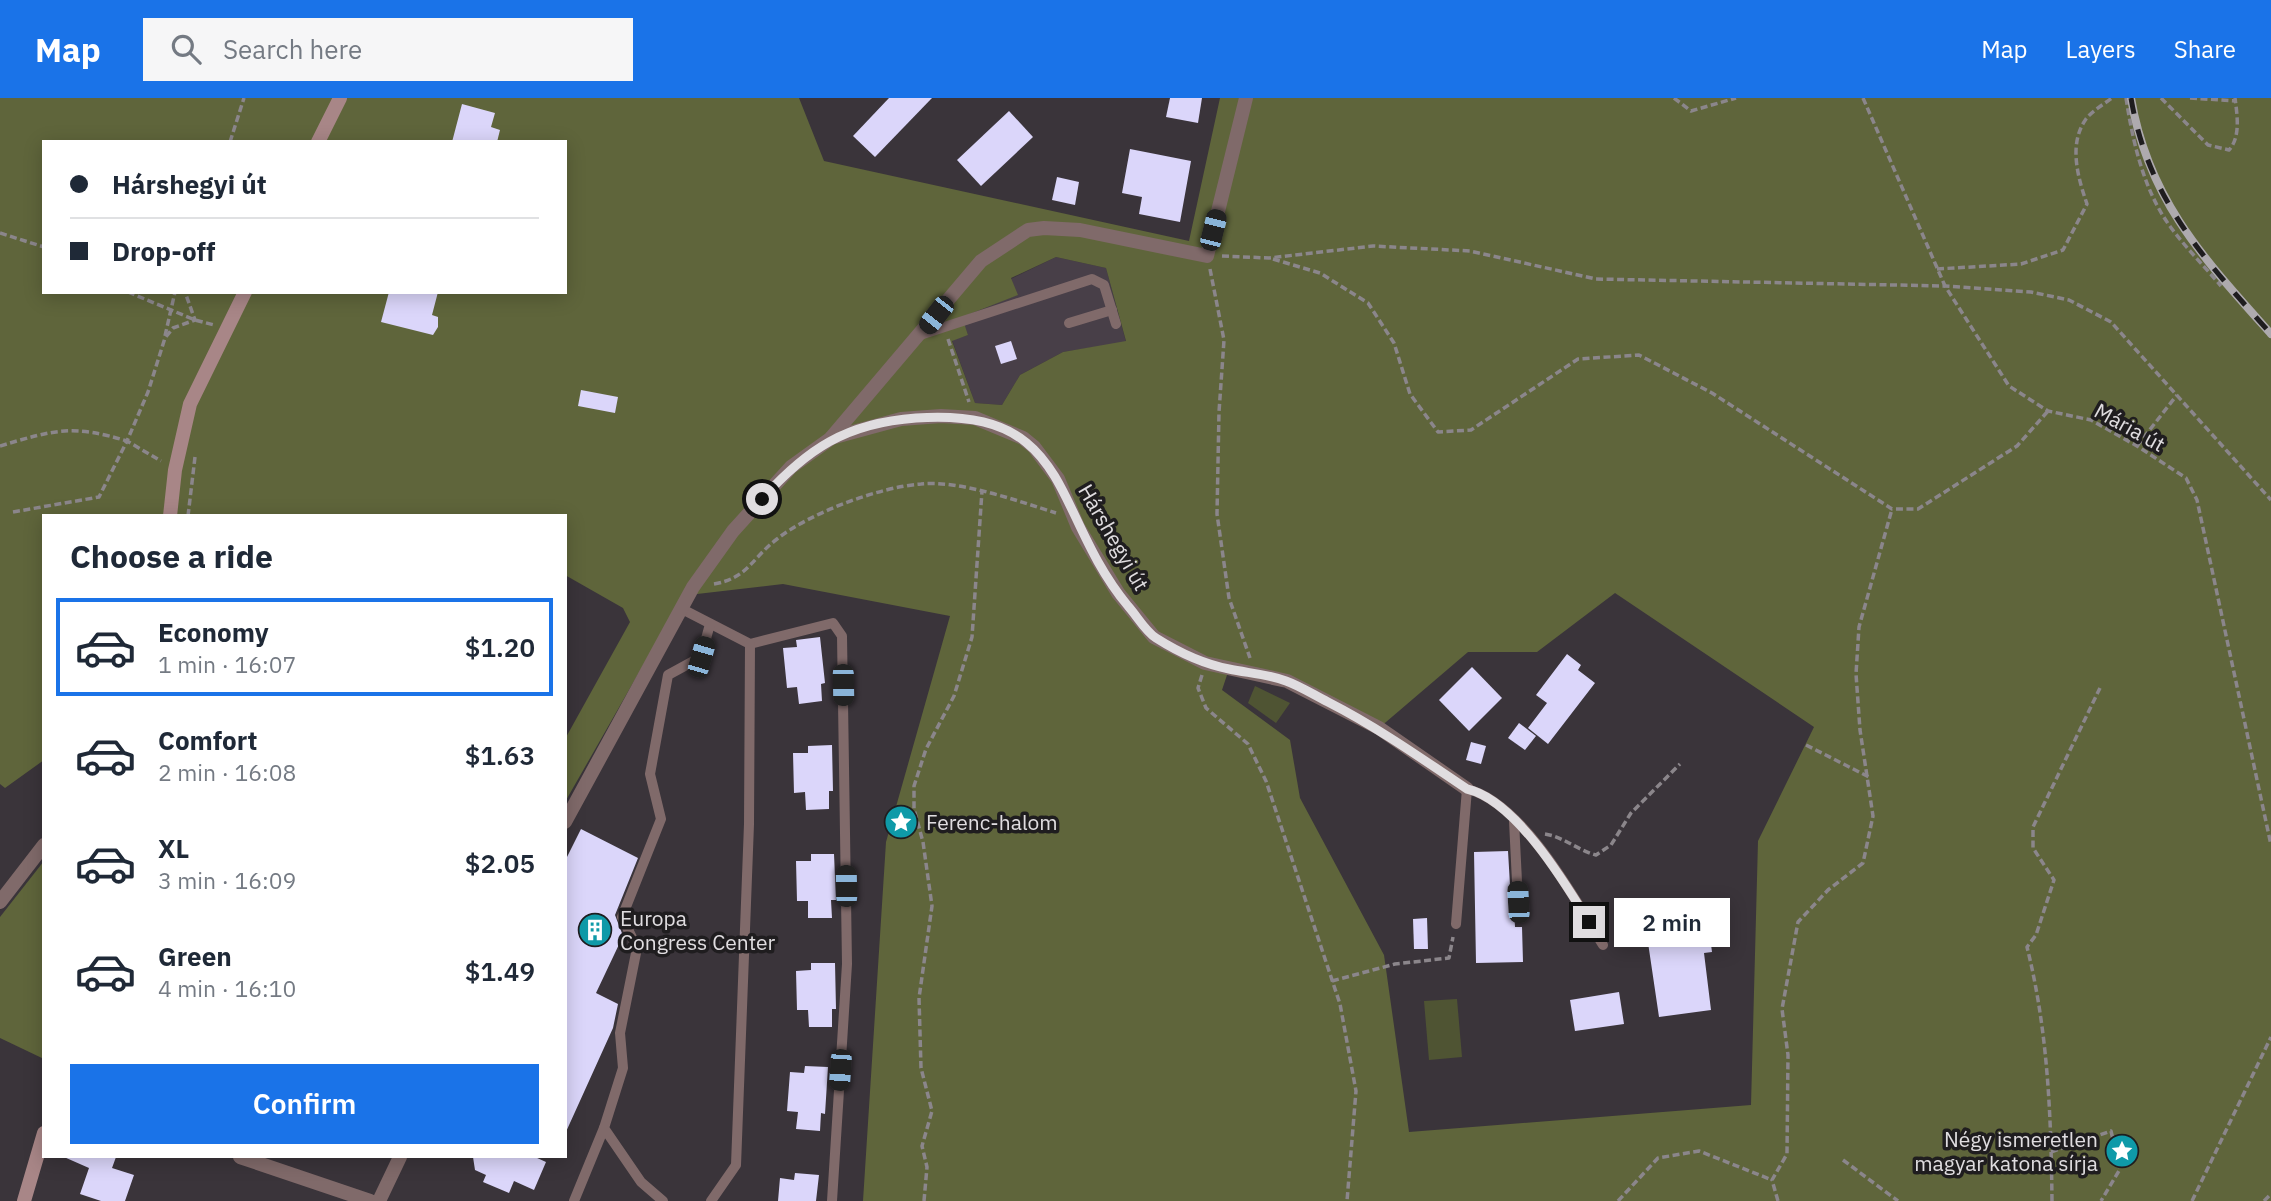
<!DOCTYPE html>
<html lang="en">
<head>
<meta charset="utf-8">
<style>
	:root { --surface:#fff; --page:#f6f6f7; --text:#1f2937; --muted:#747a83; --line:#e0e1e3; --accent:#1a73e8 }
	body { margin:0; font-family:"IBM Plex Sans",sans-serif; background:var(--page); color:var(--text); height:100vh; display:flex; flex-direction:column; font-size:26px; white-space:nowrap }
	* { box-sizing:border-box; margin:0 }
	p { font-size:23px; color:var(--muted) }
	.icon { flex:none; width:38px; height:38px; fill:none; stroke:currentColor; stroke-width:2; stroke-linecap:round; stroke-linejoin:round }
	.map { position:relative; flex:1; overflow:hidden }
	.side { position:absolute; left:42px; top:416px; width:525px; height:644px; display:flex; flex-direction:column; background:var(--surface); border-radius:0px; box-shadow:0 4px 18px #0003 }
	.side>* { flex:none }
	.guide { position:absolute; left:42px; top:42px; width:525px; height:154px; border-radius:0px; box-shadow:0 4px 18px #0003; display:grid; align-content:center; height:154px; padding:0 28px; background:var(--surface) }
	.end { position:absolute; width:32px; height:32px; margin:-16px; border:9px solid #e0dde0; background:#111; box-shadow:0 0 0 4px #111 }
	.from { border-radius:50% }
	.bubble { position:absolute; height:49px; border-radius:0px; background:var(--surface); box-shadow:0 4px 18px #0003; font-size:23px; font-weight:600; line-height:49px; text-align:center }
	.car { position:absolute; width:21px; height:42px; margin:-21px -10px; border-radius:9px; box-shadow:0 0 5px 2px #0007; background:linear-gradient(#222 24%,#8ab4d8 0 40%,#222 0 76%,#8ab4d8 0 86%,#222 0) }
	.guide b { display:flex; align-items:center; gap:24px; height:66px; font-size:26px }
	.guide b+b { border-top:2px solid var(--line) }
	.guide i { width:18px; height:18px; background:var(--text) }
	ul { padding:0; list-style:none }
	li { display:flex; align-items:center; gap:21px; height:98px; margin:0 14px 10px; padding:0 14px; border:4px solid transparent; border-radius:0px }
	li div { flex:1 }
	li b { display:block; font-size:26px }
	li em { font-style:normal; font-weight:600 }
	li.on { border-color:var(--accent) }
	li>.icon { width:63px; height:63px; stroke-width:1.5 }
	h2 { padding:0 28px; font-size:32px; line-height:84px }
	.cta { display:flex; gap:14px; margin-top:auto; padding:14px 28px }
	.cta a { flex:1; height:80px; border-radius:0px; background:var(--accent); color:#fff; font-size:28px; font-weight:600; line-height:80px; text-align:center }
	header { display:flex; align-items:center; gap:42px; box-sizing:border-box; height:98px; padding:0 35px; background:var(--accent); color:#fff }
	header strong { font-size:33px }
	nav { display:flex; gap:38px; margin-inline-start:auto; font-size:24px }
	.search { width:490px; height:63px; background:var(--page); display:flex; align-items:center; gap:18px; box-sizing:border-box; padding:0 24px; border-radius:0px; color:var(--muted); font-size:26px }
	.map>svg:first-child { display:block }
	.built { fill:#483f48 }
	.green { fill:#4f5433 }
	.forest { fill:#5f653b; fill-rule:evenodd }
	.building { fill:#dbd6fa }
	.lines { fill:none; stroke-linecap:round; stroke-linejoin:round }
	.path { stroke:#8b868b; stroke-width:3.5; stroke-dasharray:7 3.5; stroke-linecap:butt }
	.lane { stroke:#806a6a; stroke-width:10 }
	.street { stroke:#806a6a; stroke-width:14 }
	.secondary { stroke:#a88687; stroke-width:14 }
	.rail-casing { stroke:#aeaaae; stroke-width:8 }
	.rail { stroke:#1f1d1f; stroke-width:5; stroke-dasharray:16; stroke-linecap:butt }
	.route { stroke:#e0dde0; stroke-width:9 }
	.labels { text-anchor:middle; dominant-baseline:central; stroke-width:7; stroke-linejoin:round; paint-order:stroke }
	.street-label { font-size:21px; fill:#e0dde0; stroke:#1f1d1f }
	.poi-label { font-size:21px; fill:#e0dde0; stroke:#1f1d1f; text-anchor:start }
</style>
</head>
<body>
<header>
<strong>Map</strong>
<div class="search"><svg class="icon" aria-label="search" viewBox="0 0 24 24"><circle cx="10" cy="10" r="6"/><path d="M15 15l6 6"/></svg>Search here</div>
<nav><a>Map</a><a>Layers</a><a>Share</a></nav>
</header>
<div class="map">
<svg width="2271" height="1103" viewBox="0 0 2271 1103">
	<rect width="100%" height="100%" fill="#3a343a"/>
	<path class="built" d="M1056 159 1106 170 1126 244 1063 254 1020 277 1002 307 975 305 952 242 968 237 961 219 1017 197 1011 181Z"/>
	<g class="green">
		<path d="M1255 588 1290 605 1276 625 1248 605Z"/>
		<path d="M1457 901 1462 959 1429 962 1424 903Z"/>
	</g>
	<g class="forest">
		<path d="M0 0H799L824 63 1189 143 1220 0H2271V1103H863L886 744 950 518 783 486 697 496 686 492 565 704V641L630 524 623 510 565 477V418H44V662L5 690 0 686ZM44 44H565V194H44ZM1056 159 1106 170 1126 243 1063 254 1020 277 1002 307 975 305 952 243 968 237 962 219 1018 197 1011 180ZM1615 495 1814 629 1758 743 1751 1007 1409 1034 1384 857 1300 700 1290 642 1222 592 1229 571 1287 583 1379 630 1468 554H1537Z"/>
		<path d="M44 763V961L0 940V819Z"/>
	</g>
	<g class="building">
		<path d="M889 0H932L875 59 853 38Z"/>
		<path d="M1170 0H1202L1198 25 1166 19Z"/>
		<path d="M462 6 495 15 491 29 500 32 497 44H452Z"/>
		<path d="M1009 13 1033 39 981 88 957 62Z"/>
		<path d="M1130 51 1191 63 1180 124 1139 116 1142 99 1122 95Z"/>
		<path d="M1057 79 1079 84 1075 107 1052 102Z"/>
		<path d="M389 194H438L432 217 438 219V229L433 237 381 224Z"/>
		<path d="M1011 243 1017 261 1001 266 995 248Z"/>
		<path d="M581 292 618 299 615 315 578 308Z"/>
		<path d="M820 539 825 585 821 586 822 603 799 606 797 589 787 590 783 550 797 549 796 542Z"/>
		<path d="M1567 556 1581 567 1578 572 1595 585 1548 646 1528 630 1547 605 1536 597Z"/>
		<path d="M1472 569 1502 600 1469 633 1439 602Z"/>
		<path d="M1519 625 1536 638 1525 652 1508 640Z"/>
		<path d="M1471 644 1486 648 1481 666 1466 662Z"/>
		<path d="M832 647 833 693H829V711L806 712 805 694 794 695 793 655H808V648Z"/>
		<path d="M581 731 638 760 615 817 623 838 596 895 618 906 613 930 565 1036V763Z"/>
		<path d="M1508 753 1511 804 1514 810 1515 829H1522L1523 864 1476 865 1474 754Z"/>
		<path d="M811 756H834L836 802H831L832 820H808V803H797L796 763H811Z"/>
		<path d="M1427 820 1428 851H1414L1413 821Z"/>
		<path d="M1697 824 1700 841 1710 839 1712 854 1704 855 1711 912 1659 919 1646 831Z"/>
		<path d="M811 865H835L836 911H832V929H809L808 912H797L796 873 811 872Z"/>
		<path d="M1619 894 1624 926 1575 933 1570 902Z"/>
		<path d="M805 968 828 969 825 1016 821 1015 820 1033 796 1031 798 1014 787 1013 790 974 804 975Z"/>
		<path d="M64 1059H116L112 1070 134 1077 125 1103H101L80 1096 89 1070Z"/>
		<path d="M473 1059H535L546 1064 534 1092 514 1083 509 1095 483 1084 486 1077 475 1072Z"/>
		<path d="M795 1075 819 1077 816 1103H778L780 1080 794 1082Z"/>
	</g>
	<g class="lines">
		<g class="path">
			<path d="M1674 0 1691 13 1736 0"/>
			<path d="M1863 0 1945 188 2009 288 2048 313 2091 322 2137 348 2186 380 2197 402 2271 747"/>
			<path d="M2126 0C2133 45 2144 94 2172 131 2187 151 2205 169 2221 188"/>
			<path d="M2161 0 2208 47 2229 52C2241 39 2237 16 2235 0"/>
			<path d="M2190 0 2236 3"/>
			<path d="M230 44 244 0"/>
			<path d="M0 135 44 149"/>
			<path d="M1222 158 1269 160 1373 148 1470 153 1596 181 1945 188 2031 194 2069 202 2111 224 2271 402"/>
			<path d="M1273 161 1320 175 1368 205 1394 245 1410 296 1438 334 1471 332 1578 261 1639 257 1712 295 1892 411H1918L2017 348 2048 313"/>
			<path d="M1210 171 1224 242 1219 314 1217 416 1229 500 1250 560"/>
			<path d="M1937 171 2021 166 2063 152 2087 106C2078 80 2068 46 2086 21 2092 13 2104 6 2112 0"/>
			<path d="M128 194 195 222 214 227"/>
			<path d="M165 238 175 194"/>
			<path d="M948 241 969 304"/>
			<path d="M0 348C54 332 72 326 127 343L148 294 165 240 173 230 195 222 185 194"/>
			<path d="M2137 348 2177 297"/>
			<path d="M13 414 99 399 127 343 161 363"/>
			<path d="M188 418 195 359"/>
			<path d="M714 486C748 480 752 460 777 441 810 415 879 389 921 386 960 382 1018 403 1056 415"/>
			<path d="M1202 577 1198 590 1206 610 1248 646 1266 683 1340 906 1356 993 1347 1103"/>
			<path d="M1806 647 1869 679"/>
			<path d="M1545 736C1564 739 1577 752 1596 757L1611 747 1631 715 1680 666"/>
			<path d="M1332 883 1395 866 1449 860 1453 839"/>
			<path d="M2051 1054 2111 1033 2120 1071 2101 1103"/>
			<path d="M1843 1062 1898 1103"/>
			<path d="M924 1103 927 1069 922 1048 932 1013 921 970 919 900 932 808 923 744 914 711V688L926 651 954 598 972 539 982 393"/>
			<path d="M1618 1103 1658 1060 1699 1053 1772 1082"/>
			<path d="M1778 1103 1772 1082 1787 1056 1788 957 1782 911 1798 824 1828 792 1863 765 1873 718 1860 632 1856 576 1859 529 1892 411"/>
			<path d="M2052 1103C2051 1017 2048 933 2027 849L2036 837 2054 782 2033 750V729L2100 590"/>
			<path d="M2192 1103 2271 939"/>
			<path d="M2264 1103 2271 1096"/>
		</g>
		<g class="lane">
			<path d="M1069 225 1112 212"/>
			<path d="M920 237 1092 181 1104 187 1116 226"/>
			<path d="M682 511 750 546 833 525 842 538 847 866 832 1103"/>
			<path d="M1514 723 1518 804"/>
			<path d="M1456 826 1467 691C1522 704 1575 801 1603 847"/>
			<path d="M574 1103 604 1030"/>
			<path d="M663 1103 641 1084 604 1030 623 970 620 935 637 850 622 819 661 721 650 676 668 577 701 559 710 526"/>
			<path d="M711 1103 736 1067 749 726 750 546"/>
		</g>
		<g class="street">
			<path d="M831 340 901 321 941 318 975 320 1023 340 1034 349 1058 381 1078 429 1118 495 1154 539 1205 565 1287 583 1379 630 1467 691"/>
			<path d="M565 724 693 489 733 433 791 369 830 341 981 163 1028 132 1044 130 1080 132 1207 158 1246 0"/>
			<path d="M0 804 44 747"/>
			<path d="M240 1059 370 1103"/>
			<path d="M379 1103 400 1059"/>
		</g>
		<g class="secondary">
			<path d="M318 44 340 0"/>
			<path d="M170 418 175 372 190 306 245 194"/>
			<path d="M24 1103 44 1035"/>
		</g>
		<defs>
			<path id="rail" d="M2131 0C2148 102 2205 162 2271 236"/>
		</defs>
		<use href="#rail" class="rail-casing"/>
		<use href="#rail" class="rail"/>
	</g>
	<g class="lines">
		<path class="route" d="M762 401C807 351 846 325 916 320 1075 309 1050 414 1128 508 1137 518 1145 533 1156 540 1178 554 1204 566 1229 571 1248 575 1267 576 1286 583 1300 588 1314 597 1328 604 1377 629 1421 660 1467 691 1515 702 1564 783 1589 824"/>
	</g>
	<defs>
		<symbol id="sight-disc" viewBox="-11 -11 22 22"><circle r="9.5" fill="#0f9aa8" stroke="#1f1d1f"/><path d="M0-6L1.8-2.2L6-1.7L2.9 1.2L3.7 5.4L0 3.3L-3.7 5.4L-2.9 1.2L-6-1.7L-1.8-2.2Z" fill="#fff"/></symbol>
		<symbol id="building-disc" viewBox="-11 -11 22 22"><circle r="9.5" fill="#0f9aa8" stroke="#1f1d1f"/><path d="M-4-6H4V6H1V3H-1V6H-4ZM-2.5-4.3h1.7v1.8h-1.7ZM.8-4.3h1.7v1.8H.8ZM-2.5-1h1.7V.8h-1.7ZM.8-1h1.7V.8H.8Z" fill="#fff"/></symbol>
	</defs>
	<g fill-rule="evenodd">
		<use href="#sight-disc" x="882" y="705" width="38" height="38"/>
		<use href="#building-disc" x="576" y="813" width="38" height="38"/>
		<use href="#sight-disc" x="2103" y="1034" width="38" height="38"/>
	</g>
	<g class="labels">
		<g class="street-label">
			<text transform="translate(2130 329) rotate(29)">Mária út</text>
			<text transform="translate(1114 439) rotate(60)">Hárshegyi út</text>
		</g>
		<g class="poi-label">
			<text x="926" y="724">Ferenc-halom</text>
			<text x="620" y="820">Europa<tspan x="620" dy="24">Congress Center</tspan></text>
			<text x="2098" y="1041" text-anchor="end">Négy ismeretlen<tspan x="2098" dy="24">magyar katona sírja</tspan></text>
		</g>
	</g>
</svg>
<i class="end from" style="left:762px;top:401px"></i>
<i class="end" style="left:1589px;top:824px"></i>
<div class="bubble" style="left:1614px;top:800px;width:116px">2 min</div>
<i class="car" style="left:1213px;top:132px;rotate:14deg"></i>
<i class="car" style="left:936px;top:217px;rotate:218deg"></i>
<i class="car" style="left:701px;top:559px;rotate:16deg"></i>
<i class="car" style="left:843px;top:587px;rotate:179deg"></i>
<i class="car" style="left:846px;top:788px;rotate:359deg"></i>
<i class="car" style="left:1518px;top:804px;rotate:357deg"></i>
<i class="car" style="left:840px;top:972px;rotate:184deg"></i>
<div class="guide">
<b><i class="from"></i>Hárshegyi út</b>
<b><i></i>Drop-off</b>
</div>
<section class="side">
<h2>Choose a ride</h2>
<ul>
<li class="on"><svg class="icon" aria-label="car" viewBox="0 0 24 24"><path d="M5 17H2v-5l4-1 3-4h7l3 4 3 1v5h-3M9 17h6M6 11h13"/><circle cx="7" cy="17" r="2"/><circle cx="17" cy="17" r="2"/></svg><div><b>Economy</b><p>1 min · 16:07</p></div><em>$1.20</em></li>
<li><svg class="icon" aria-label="car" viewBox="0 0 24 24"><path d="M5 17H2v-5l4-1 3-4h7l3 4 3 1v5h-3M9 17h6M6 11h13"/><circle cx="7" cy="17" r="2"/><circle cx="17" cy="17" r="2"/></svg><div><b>Comfort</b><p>2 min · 16:08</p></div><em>$1.63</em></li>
<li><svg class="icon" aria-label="car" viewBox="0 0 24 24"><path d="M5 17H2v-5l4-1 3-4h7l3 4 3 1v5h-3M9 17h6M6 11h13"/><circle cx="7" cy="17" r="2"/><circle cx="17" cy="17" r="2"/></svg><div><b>XL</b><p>3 min · 16:09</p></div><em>$2.05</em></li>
<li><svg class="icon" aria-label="car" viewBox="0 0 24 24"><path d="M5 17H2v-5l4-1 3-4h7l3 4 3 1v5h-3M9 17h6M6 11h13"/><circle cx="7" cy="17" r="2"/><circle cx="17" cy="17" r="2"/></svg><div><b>Green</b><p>4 min · 16:10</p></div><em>$1.49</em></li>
</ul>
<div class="cta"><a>Confirm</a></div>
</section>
</div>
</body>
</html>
